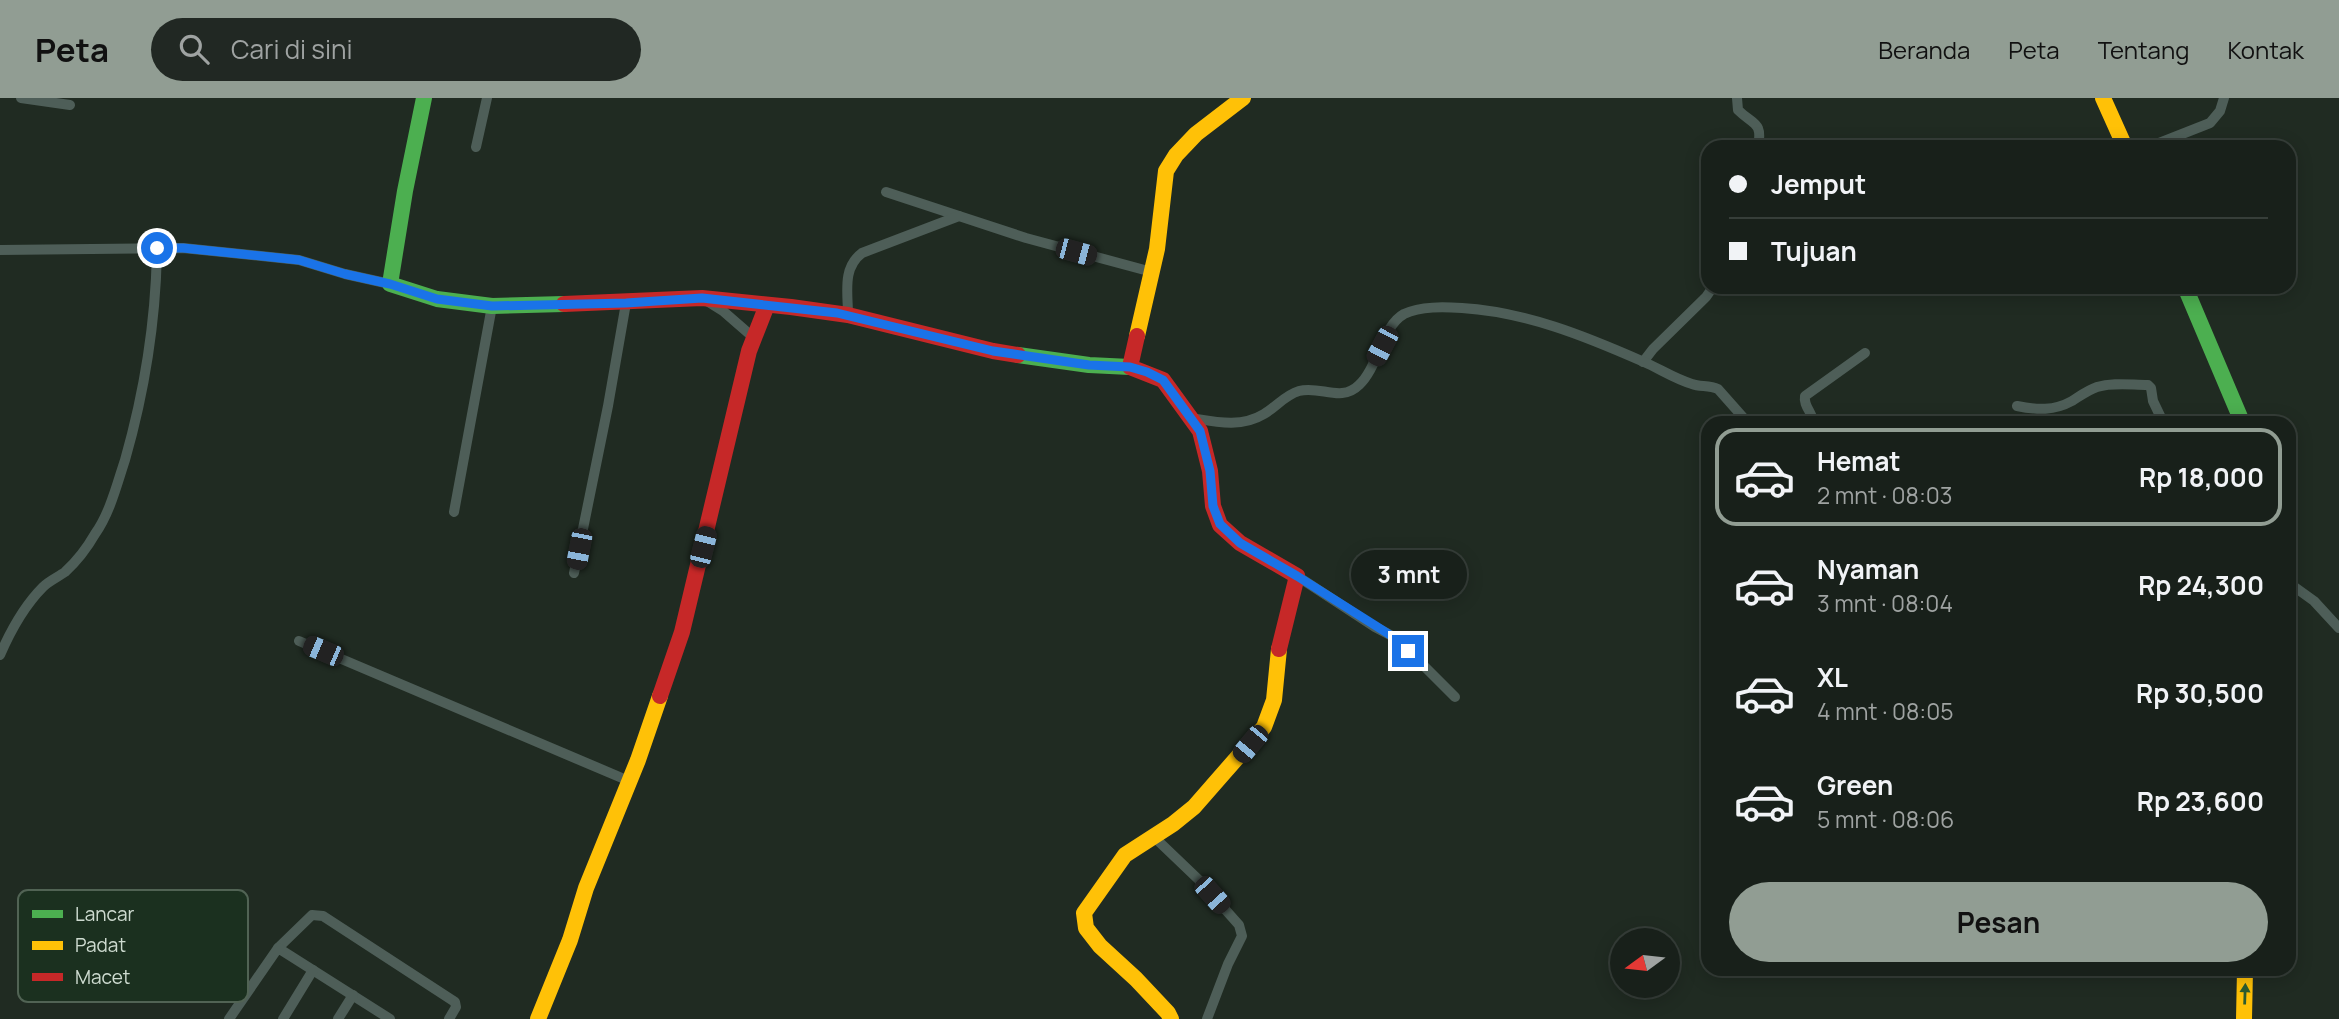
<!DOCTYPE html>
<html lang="id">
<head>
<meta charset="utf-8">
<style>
	:root { --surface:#18201a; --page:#212823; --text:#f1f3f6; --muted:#9fa3a2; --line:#363e39; --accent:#919d93 }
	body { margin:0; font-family:Manrope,sans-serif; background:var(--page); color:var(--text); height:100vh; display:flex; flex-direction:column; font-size:26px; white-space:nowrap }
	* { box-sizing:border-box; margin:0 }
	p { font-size:23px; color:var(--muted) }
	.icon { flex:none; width:38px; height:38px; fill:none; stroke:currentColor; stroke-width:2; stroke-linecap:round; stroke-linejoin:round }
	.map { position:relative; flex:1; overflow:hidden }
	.details { position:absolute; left:1701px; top:318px; width:595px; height:560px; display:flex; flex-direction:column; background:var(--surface); border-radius:21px; box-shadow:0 4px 18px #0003,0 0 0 2px var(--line) }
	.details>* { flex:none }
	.guide { position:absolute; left:1701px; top:42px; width:595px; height:154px; border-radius:21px; box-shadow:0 4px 18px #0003,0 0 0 2px var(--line); display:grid; align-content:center; height:154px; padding:0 28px; background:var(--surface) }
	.needle { width:46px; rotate:255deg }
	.buttons { position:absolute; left:1610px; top:830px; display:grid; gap:14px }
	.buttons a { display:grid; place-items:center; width:70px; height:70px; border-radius:50%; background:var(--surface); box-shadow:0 4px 18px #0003,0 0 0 2px var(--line); font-size:35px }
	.end { position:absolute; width:32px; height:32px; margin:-16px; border:9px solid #1a73e8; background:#fff; box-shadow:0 0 0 4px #fff }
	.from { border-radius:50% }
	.bubble { position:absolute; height:49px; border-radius:24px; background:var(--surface); box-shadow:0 4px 18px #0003,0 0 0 2px var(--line); font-size:23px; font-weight:700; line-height:49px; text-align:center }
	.car { position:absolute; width:21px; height:42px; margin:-21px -10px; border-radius:9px; box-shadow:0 0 5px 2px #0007; background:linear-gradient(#222 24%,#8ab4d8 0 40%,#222 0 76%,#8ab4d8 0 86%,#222 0) }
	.guide b { display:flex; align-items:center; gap:24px; height:66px; font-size:26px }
	.guide b+b { border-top:2px solid var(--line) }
	.guide i { width:18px; height:18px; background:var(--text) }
	ul { padding:12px 0 0; list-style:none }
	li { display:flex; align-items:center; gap:21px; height:98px; margin:0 14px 10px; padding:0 14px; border:4px solid transparent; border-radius:21px }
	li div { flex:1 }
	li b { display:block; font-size:26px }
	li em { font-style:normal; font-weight:700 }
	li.active { border-color:var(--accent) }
	li>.icon { width:63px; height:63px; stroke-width:1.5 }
	.action { display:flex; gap:14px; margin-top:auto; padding:14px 28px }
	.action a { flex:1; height:80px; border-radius:42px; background:var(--accent); color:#111; font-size:28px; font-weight:700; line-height:80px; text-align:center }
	header { display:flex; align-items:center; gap:42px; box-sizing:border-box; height:98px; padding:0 35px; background:var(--accent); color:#111 }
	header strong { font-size:33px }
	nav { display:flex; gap:38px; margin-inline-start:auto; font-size:24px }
	.search { width:490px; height:63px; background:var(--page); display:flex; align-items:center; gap:18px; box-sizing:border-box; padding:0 24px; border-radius:38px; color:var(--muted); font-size:26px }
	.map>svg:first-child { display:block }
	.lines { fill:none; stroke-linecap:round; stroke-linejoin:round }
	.street { stroke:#4e5e58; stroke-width:10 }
	.fast { stroke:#4caf50; stroke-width:16 }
	.slow { stroke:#ffc107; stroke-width:16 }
	.jam { stroke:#c62828; stroke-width:16 }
	.oneway { fill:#2c5c30 }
	.route { stroke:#1a73e8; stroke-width:9 }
	.key { fill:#1b301f; stroke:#516354; stroke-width:2 }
	.key-label { font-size:19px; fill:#cedbd0 }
</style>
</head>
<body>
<header>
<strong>Peta</strong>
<div class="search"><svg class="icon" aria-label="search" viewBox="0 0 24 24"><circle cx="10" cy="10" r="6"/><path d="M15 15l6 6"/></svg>Cari di sini</div>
<nav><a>Beranda</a><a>Peta</a><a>Tentang</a><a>Kontak</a></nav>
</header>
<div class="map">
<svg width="2339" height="921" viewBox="0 0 2339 921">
	<rect width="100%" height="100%" fill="#202b22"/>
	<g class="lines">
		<g class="street">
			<path d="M21 0 70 7"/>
			<path d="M1737 0 1738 12C1753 27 1763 23 1758 49"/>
			<path d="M476 49 487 0"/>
			<path d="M2149 49 2210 25 2220 13 2224 0"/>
			<path d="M886 94 959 118"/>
			<path d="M0 152 183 150 299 162 345 176 390 186"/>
			<path d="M707 203 723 213 754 240"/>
			<path d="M848 217C848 195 842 170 862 155L959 118 1026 140 1152 174"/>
			<path d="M1643 264 1653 251 1706 199 1713 189"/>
			<path d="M2017 308C2037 312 2054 313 2072 303 2080 298 2088 292 2097 289 2113 284 2131 287 2148 287L2151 290 2153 303 2164 326"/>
			<path d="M1191 320C1216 324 1241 330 1264 316 1276 309 1285 297 1299 293 1320 287 1341 305 1359 287 1378 270 1382 228 1404 216 1421 208 1444 209 1462 210 1526 214 1585 238 1644 264 1660 271 1675 281 1692 286 1700 289 1709 287 1718 291L1749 326"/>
			<path d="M1813 326C1814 315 1803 309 1805 298L1865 255"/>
			<path d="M454 414 492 208"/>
			<path d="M574 475 608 308 626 205"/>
			<path d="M1297 478 1375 529 1396 540 1455 599"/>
			<path d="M2289 485 2314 503 2339 530"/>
			<path d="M299 543 629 683"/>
			<path d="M0 557C10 534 25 507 43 489 49 483 58 479 65 474 77 463 87 450 95 436 110 415 117 386 125 362 145 292 156 223 157 150"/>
			<path d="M1153 738 1199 782 1239 827 1242 838 1228 866 1207 921"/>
			<path d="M278 850 312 817 323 818 455 904 456 909 449 921"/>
			<path d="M229 921 278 850 390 921"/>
			<path d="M283 921 313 872"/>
			<path d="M338 921 353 897"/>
		</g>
		<g class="fast">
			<path d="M424 0 405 93 390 186 437 201 492 208 564 206"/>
			<path d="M2185 189 2243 326"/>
			<path d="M1018 257 1089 267 1130 269"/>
		</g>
		<g class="slow">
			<path d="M2103 0 2125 49"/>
			<path d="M1137 238 1157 151 1166 73 1176 57 1196 36 1243 0"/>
			<path d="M538 921 570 842 586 790 638 662 660 598"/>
			<path d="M1171 921 1168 915 1136 881 1100 848 1086 830 1084 815 1125 757 1173 726 1194 709 1264 629 1274 602 1279 551"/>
			<path d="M2244 921 2245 872"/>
		</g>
		<g class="jam">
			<path d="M564 206 702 200 791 209 848 217 993 253 1018 257"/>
			<path d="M1137 238 1130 269 1163 282 1200 333 1210 373 1213 408 1220 427 1240 445 1297 478 1279 551"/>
			<path d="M660 598 682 534 749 253 767 207"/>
		</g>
	</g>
	<defs><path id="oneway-solid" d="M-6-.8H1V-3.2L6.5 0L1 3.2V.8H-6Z" transform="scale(1.75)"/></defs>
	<use class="oneway" href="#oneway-solid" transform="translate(2245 896) rotate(-88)"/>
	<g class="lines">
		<path class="route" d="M157 150H183L299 162 345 176 390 186 437 201 492 208 626 205 702 200 837 215 993 253 1089 267 1130 269 1147 274 1163 282 1200 333 1210 373 1213 408 1220 426 1240 445 1297 478 1395 540 1408 553"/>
	</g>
	<rect x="18" y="792" width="230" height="112" rx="10" class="key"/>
	<rect x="32" y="812" width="31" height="8" fill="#4caf50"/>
	<rect x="32" y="843" width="31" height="9" fill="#ffc107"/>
	<rect x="32" y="875" width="31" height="8" fill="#c62828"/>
	<g class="key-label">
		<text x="75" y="823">Lancar</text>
		<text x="75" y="854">Padat</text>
		<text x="75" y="886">Macet</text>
	</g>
</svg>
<div class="buttons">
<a><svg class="needle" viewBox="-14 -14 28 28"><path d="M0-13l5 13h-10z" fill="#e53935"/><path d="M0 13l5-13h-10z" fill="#9fa3a2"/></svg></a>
</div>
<i class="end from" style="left:157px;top:150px"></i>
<i class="end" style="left:1408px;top:553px"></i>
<div class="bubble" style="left:1351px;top:452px;width:116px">3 mnt</div>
<i class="car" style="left:1076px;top:154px;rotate:105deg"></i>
<i class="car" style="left:1382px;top:248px;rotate:208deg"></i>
<i class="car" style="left:703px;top:449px;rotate:14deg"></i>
<i class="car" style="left:579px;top:451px;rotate:191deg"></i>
<i class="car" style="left:323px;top:553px;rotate:293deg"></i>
<i class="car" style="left:1250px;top:646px;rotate:220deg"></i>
<i class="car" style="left:1212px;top:797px;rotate:138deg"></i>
<div class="guide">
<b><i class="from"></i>Jemput</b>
<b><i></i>Tujuan</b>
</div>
<section class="details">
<ul>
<li class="active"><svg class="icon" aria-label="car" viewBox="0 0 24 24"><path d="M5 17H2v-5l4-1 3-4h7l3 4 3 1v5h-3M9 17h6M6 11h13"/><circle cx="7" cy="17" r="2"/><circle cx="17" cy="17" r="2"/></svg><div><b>Hemat</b><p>2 mnt · 08:03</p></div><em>Rp 18,000</em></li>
<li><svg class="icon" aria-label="car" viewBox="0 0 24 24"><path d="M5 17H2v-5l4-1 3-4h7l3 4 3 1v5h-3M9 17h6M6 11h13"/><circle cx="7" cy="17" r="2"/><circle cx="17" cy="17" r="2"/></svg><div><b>Nyaman</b><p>3 mnt · 08:04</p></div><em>Rp 24,300</em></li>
<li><svg class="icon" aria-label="car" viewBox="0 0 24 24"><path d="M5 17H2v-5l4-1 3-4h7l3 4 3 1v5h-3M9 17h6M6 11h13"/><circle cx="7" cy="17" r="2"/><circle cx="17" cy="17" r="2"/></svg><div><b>XL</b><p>4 mnt · 08:05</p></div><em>Rp 30,500</em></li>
<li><svg class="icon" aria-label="car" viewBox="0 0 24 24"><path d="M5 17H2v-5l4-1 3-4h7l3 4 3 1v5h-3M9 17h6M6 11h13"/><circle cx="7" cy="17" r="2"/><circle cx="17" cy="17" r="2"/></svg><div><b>Green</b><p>5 mnt · 08:06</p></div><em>Rp 23,600</em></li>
</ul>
<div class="action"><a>Pesan</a></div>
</section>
</div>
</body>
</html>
